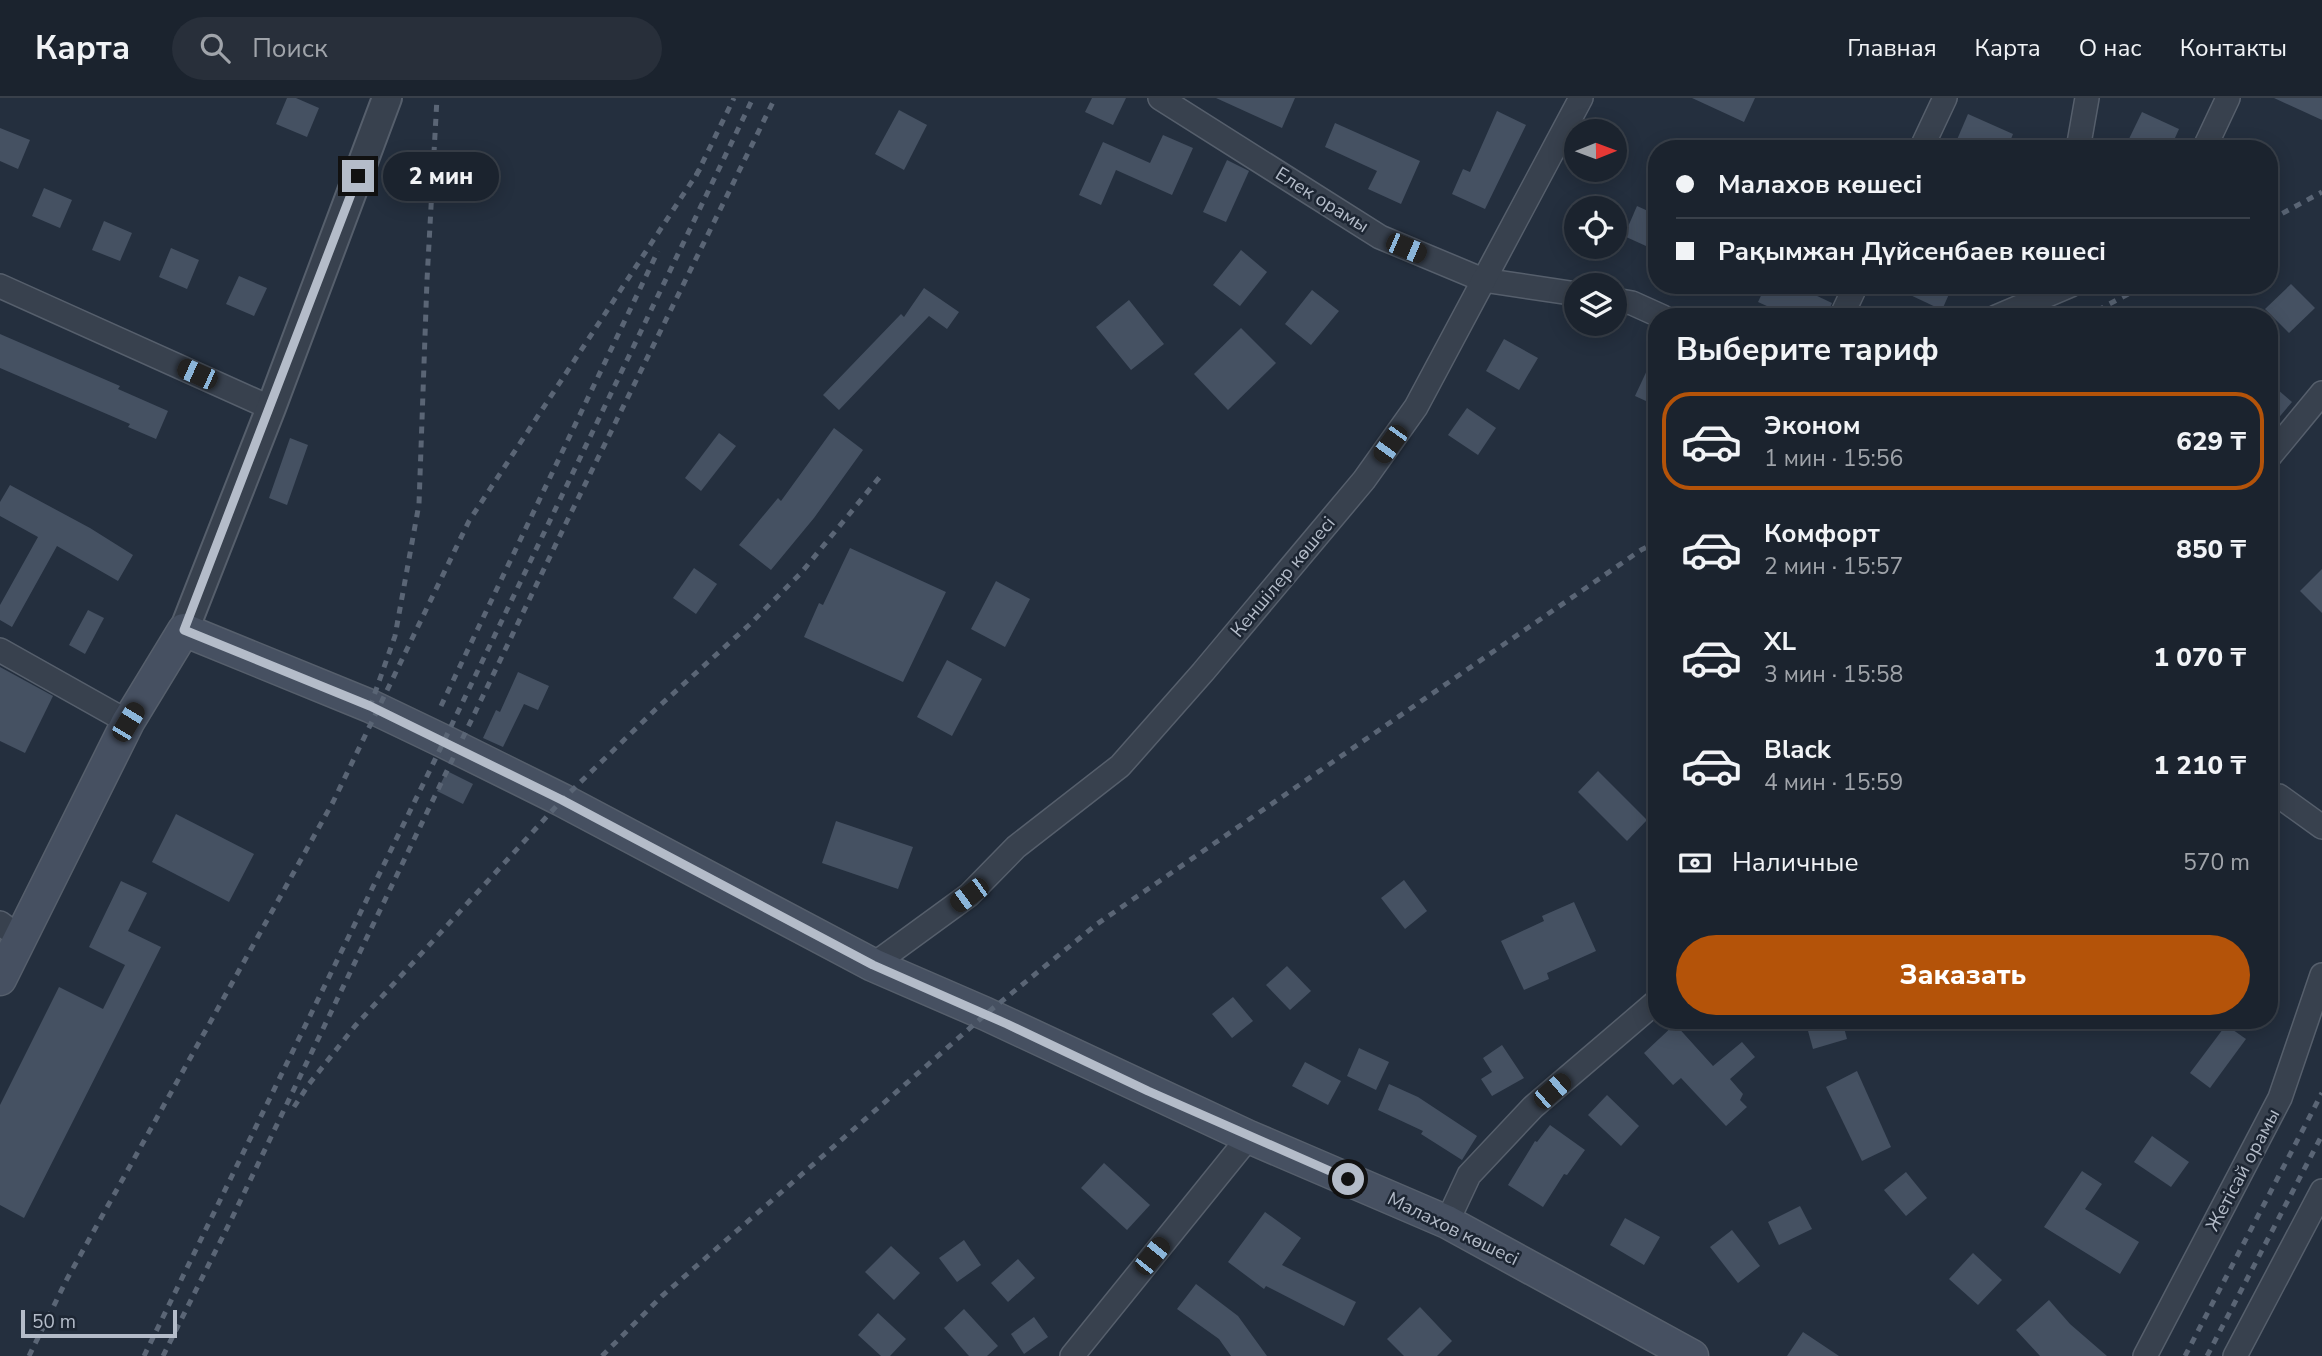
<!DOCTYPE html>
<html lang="ru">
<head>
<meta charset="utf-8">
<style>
	:root { --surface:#1b232e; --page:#282f3a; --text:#f1f3f6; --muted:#a0a4aa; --line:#39404a; --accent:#b45309 }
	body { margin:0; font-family:"Nunito Sans",sans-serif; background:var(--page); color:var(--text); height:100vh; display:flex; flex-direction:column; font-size:26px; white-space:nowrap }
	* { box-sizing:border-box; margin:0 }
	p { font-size:23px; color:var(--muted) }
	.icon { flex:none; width:38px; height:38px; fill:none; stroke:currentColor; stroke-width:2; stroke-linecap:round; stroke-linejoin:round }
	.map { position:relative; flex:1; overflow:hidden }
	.details { position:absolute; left:1648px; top:210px; width:630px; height:721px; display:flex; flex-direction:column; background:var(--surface); border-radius:28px; box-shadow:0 4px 18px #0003,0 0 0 2px var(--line) }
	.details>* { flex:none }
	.guide { position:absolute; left:1648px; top:42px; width:630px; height:154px; border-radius:28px; box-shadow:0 4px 18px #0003,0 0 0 2px var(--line); display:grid; align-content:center; height:154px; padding:0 28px; background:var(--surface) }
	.needle { width:46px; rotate:89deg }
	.buttons { position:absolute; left:1564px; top:21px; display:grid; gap:14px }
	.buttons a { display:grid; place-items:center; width:63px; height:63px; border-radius:50%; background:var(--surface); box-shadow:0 4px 18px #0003,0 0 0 2px var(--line); font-size:35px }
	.scale { position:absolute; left:21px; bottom:18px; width:156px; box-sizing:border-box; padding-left:7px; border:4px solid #b4bcc9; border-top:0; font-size:19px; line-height:24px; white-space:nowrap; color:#b4bcc9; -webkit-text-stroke:5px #1d2633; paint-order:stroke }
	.end { position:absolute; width:32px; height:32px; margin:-16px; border:9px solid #b4bcc9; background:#111; box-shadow:0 0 0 4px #111 }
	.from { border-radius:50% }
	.bubble { position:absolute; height:49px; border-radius:24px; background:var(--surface); box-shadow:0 4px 18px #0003,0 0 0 2px var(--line); font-size:23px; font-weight:800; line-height:49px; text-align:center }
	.car { position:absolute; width:21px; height:42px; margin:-21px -10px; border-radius:9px; box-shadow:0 0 5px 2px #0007; background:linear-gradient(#222 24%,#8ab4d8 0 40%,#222 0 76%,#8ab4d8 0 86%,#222 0) }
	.guide b { display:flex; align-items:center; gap:24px; height:66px; font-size:26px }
	.guide b+b { border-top:2px solid var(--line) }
	.guide i { width:18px; height:18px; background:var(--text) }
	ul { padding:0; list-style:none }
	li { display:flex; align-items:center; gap:21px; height:98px; margin:0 14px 10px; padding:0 14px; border:4px solid transparent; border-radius:28px }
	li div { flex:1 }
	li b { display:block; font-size:26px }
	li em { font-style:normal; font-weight:800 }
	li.current { border-color:var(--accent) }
	li>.icon { width:63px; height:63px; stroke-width:1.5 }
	h2 { padding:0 28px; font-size:32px; line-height:84px }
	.pay { display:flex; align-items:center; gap:18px; height:77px; padding:0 28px; font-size:26px }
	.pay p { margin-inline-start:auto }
	.cta { display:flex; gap:14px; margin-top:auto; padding:14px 28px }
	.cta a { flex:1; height:80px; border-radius:42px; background:var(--accent); color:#fff; font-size:28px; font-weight:800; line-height:80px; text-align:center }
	header { display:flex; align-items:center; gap:42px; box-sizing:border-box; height:98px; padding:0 35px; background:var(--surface); border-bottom:2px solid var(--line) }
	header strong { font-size:33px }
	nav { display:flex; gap:38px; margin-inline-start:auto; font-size:24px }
	.search { width:490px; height:63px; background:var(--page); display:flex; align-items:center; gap:18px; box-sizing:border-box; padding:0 24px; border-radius:38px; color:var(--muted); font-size:26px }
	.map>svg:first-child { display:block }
	.building { fill:#455162 }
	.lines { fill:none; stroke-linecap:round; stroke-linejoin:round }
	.minor-casing { stroke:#565f6c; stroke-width:26 }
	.tertiary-casing { stroke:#565f6c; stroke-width:32 }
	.secondary-casing { stroke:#565f6c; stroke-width:35 }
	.minor { stroke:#38414e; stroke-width:23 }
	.tertiary { stroke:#38414e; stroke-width:28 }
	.secondary { stroke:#465061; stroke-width:32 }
	.rail { stroke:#5a6575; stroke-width:5; stroke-dasharray:7 7; stroke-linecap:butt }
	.route { stroke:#b4bcc9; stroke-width:9 }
	.labels { text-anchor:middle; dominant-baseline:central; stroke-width:5; stroke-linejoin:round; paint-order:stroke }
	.street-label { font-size:19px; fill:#b4bcc9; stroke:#1d2633 }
</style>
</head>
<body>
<header>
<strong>Карта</strong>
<div class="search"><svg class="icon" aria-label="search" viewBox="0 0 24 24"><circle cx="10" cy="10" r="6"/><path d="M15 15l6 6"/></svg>Поиск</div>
<nav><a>Главная</a><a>Карта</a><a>О нас</a><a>Контакты</a></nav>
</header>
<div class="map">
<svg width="2322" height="1258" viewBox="0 0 2322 1258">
	<rect width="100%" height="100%" fill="#242f3e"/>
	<g class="building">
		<path d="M287 0H296L319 10 307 39 276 26Z"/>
		<path d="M1092 0H1126L1113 27 1085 14Z"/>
		<path d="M1216 0H1295L1282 30Z"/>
		<path d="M1692 0H1755L1744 24Z"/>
		<path d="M2274 0H2322V22Z"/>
		<path d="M899 12 927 27 904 72 875 56Z"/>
		<path d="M1497 13 1526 27 1485 111 1452 96 1463 71 1470 74Z"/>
		<path d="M2142 14 2179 31 2170 51H2140L2127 45Z"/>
		<path d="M1968 16 2013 36 2007 51H1953Z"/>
		<path d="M1335 25 1420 63 1401 106 1368 91 1377 73 1325 49Z"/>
		<path d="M0 30 30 42 18 71 0 63Z"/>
		<path d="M1163 37 1193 50 1172 97 1116 72 1101 107 1079 97 1103 44 1150 65Z"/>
		<path d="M1227 62 1249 73 1226 124 1203 114Z"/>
		<path d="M44 90 72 102 60 130 32 118Z"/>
		<path d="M1637 108 1657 117V153L1624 138Z"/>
		<path d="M104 123 132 135 120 163 92 152Z"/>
		<path d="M171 150 199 162 187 191 159 179Z"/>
		<path d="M1241 152 1267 174 1240 208 1213 187Z"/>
		<path d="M239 178 267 190 254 218 226 206Z"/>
		<path d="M2291 186 2315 210 2289 235 2265 211Z"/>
		<path d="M1766 187H1794L1832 205 1826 219H1791L1758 204Z"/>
		<path d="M1889 187H1953L1942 212Z"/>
		<path d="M924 190 959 214 947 231 929 218 839 312 823 297 901 216 904 219Z"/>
		<path d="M1312 192 1339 213 1311 247 1285 226Z"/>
		<path d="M1129 202 1164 246 1131 272 1096 229Z"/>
		<path d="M1241 230 1276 265 1228 312 1194 276Z"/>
		<path d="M0 236 120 288 118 291 168 313 156 341 128 329 130 326 0 270Z"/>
		<path d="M1504 241 1538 260 1519 292 1486 273Z"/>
		<path d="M1657 251V308L1635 298Z"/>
		<path d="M2270 285 2292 304 2270 330Z"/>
		<path d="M1467 310 1496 330 1478 357 1448 337Z"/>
		<path d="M834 330 863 352 814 420 771 472 739 447 778 400 781 403Z"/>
		<path d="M719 335 736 348 701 393 685 380Z"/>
		<path d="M290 340 308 347 287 407 269 400Z"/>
		<path d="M10 387 90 430 133 457 118 483 57 448 12 529 0 522V507L38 439 0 418V404Z"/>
		<path d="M850 450 946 494 903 584 804 539 819 505 823 507Z"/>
		<path d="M694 470 717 486 696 516 673 500Z"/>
		<path d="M2322 471V515L2300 493Z"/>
		<path d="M996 483 1030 501 1005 549 971 531Z"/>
		<path d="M88 512 104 520 85 556 69 547Z"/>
		<path d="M947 562 982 581 952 638 917 619Z"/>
		<path d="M0 569 53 598 25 655 0 643Z"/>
		<path d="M518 574 549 588 538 612 524 606 503 649 483 640 496 612 500 614Z"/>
		<path d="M447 673 473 686 463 706 437 693Z"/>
		<path d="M1598 673 1647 722 1627 743 1578 694Z"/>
		<path d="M176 716 254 756 229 804 152 764Z"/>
		<path d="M836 723 913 749 898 791 822 765Z"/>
		<path d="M1404 782 1427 813 1405 831 1381 800Z"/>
		<path d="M121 783 147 795 128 833 161 849 24 1120 0 1107V1007L59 889 103 911 125 867 89 849Z"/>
		<path d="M1574 804 1596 853 1547 875 1549 881 1524 892 1501 843 1544 823 1542 818Z"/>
		<path d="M1287 868 1311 893 1290 912 1266 887Z"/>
		<path d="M1233 899 1253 923 1232 940 1212 916Z"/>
		<path d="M1805 922H1842L1847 941 1813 951Z"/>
		<path d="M1675 926 1713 968 1742 944 1755 959 1730 981 1743 996 1740 1002 1747 1009 1726 1028 1681 980 1673 987 1644 955Z"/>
		<path d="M2226 927 2246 941 2210 990 2190 975Z"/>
		<path d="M1502 947 1524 980 1492 998 1481 981 1492 974 1483 960Z"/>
		<path d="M1359 950 1389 964 1376 992 1347 978Z"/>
		<path d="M1305 964 1341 983 1328 1007 1292 988Z"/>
		<path d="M1857 973 1891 1049 1862 1063 1826 989Z"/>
		<path d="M1389 986 1418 999 1477 1038 1462 1062 1421 1036 1423 1033 1378 1012Z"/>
		<path d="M1607 997 1639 1028 1621 1048 1588 1017Z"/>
		<path d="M1550 1027 1585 1052 1567 1077 1564 1076 1543 1109 1508 1087 1535 1043 1537 1044Z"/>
		<path d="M2152 1038 2189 1064 2171 1089 2134 1064Z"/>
		<path d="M1104 1065 1150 1107 1127 1132 1081 1090Z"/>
		<path d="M2082 1073 2102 1086 2085 1111 2139 1144 2120 1176 2044 1129Z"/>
		<path d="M1906 1074 1927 1100 1906 1118 1884 1092Z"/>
		<path d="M1800 1108 1812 1131 1779 1147 1768 1124Z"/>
		<path d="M1265 1114 1301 1140 1282 1167 1356 1204 1344 1228 1266 1188 1264 1191 1228 1164Z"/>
		<path d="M1625 1120 1660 1139 1644 1167 1610 1147Z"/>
		<path d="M1732 1132 1760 1168 1738 1185 1710 1149Z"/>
		<path d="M964 1142 981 1167 957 1184 939 1160Z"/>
		<path d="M891 1148 920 1175 894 1202 865 1174Z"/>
		<path d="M1973 1155 2002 1182 1978 1207 1949 1181Z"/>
		<path d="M1018 1161 1035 1180 1008 1204 991 1185Z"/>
		<path d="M1196 1186 1238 1218 1267 1258H1231L1219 1241 1177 1211Z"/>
		<path d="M2049 1202 2070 1226 2107 1258H2040L2016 1232Z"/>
		<path d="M1420 1209 1452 1243 1437 1258H1404L1387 1241Z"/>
		<path d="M964 1211 998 1248 987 1258H969L944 1230Z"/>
		<path d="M878 1215 906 1241 890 1258H881L858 1237Z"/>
		<path d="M1034 1219 1048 1239 1024 1256 1011 1236Z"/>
		<path d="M1803 1234 1839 1258H1787Z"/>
	</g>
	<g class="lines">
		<defs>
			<g id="minor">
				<path d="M1160 0 1380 139 1483 182 1577 196"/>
				<path d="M1921 51 1945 0"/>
				<path d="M2078 51 2087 0"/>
				<path d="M2204 51 2228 0"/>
				<path d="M0 188 271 310"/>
				<path d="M1615 202 1632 205 1663 219"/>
				<path d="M1841 219 1856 187"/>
				<path d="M1996 219 2071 187"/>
				<path d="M2270 358 2322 295"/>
				<path d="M0 552 128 624"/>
				<path d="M2279 698 2322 729"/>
				<path d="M0 825 20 840"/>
				<path d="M873 867 969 797 1016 749 1120 668 1203 574 1364 382 1416 309 1581 0"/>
				<path d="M1447 1124 1469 1077 1533 1009 1657 903"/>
				<path d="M1072 1258 1249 1039"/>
				<path d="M2145 1258 2280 1000 2322 877"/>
				<path d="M2235 1258 2322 1093"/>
			</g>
			<path id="tertiary" d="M184 532 271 310 387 0"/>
			<path id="secondary" d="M0 881 128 624 184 532 370 608 443 643 562 702 873 867 986 916 1249 1039 1447 1124 1692 1258"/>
		</defs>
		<use href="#minor" class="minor-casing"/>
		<use href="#tertiary" class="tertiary-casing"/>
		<use href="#secondary" class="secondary-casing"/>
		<use href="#minor" class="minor"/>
		<use href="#tertiary" class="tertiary"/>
		<use href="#secondary" class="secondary"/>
		<g class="rail">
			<path d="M696 78 734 0"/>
			<path d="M2270 122 2322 94"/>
			<path d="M2085 219 2145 187"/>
			<path d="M441 608 658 153"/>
			<path d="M370 609 395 538 419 406 427 182 437 0"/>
			<path d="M294 1009 309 986 355 928 562 702 656 611 749 527 801 475 883 375"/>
			<path d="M29 1258 67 1181 333 704 469 423 700 71"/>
			<path d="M144 1258 430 672 753 0"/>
			<path d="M163 1258 233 1118 568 421 775 0"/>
			<path d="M602 1258 662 1198 986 916 1097 826 1641 452 1657 444"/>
			<path d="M2185 1258 2322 995"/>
			<path d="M2207 1258 2322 1037"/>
		</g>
	</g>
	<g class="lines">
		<path class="route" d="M358 78 184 532 370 608 562 702 873 867 1007 926 1148 993 1348 1081"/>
	</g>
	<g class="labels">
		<g class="street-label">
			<text transform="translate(1322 102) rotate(32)">Елек орамы</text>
			<text transform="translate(1283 479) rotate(-50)">Кеншілер көшесі</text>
			<text transform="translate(2243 1072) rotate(-62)">Жетісай орамы</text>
			<text transform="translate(1453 1131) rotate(26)">Малахов көшесі</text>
		</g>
	</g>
</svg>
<div class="buttons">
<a><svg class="needle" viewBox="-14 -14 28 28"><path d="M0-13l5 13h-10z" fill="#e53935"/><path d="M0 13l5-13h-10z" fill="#a0a4aa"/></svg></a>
<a><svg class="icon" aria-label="locate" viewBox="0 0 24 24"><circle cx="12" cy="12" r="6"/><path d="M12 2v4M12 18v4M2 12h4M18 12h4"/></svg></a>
<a><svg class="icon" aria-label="layers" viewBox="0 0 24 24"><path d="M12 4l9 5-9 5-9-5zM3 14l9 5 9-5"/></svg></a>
</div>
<div class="scale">50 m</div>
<i class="end from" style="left:1348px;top:1081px"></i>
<i class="end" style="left:358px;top:78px"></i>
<div class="bubble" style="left:383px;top:54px;width:116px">2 мин</div>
<i class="car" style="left:1406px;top:150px;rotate:113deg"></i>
<i class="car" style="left:197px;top:276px;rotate:294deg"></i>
<i class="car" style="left:1390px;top:346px;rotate:216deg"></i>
<i class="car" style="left:128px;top:624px;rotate:31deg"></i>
<i class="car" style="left:969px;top:797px;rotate:234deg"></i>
<i class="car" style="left:1552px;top:993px;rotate:49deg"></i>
<i class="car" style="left:1152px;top:1158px;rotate:39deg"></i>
<div class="guide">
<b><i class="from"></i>Малахов көшесі</b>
<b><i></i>Рақымжан Дүйсенбаев көшесі</b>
</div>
<section class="details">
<h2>Выберите тариф</h2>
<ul>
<li class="current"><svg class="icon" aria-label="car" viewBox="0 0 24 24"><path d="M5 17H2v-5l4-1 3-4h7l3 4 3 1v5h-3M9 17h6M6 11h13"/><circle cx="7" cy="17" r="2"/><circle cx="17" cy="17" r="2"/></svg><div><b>Эконом</b><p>1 мин · 15:56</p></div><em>629 ₸</em></li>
<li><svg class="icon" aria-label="car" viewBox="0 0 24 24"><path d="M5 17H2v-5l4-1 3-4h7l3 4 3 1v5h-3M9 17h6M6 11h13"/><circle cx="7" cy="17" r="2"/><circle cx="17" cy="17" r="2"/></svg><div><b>Комфорт</b><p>2 мин · 15:57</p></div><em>850 ₸</em></li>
<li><svg class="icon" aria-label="car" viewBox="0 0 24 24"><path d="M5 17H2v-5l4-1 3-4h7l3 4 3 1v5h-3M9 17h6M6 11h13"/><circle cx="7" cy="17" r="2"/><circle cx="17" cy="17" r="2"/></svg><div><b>XL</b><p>3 мин · 15:58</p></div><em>1 070 ₸</em></li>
<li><svg class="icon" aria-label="car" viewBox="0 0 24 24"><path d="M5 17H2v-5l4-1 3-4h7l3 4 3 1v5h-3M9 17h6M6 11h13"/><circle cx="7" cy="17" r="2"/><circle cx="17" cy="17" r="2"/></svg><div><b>Black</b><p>4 мин · 15:59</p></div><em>1 210 ₸</em></li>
</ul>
<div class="pay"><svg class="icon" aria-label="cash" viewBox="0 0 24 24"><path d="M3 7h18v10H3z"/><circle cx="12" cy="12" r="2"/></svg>Наличные<p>570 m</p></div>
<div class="cta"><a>Заказать</a></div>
</section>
</div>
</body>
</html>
